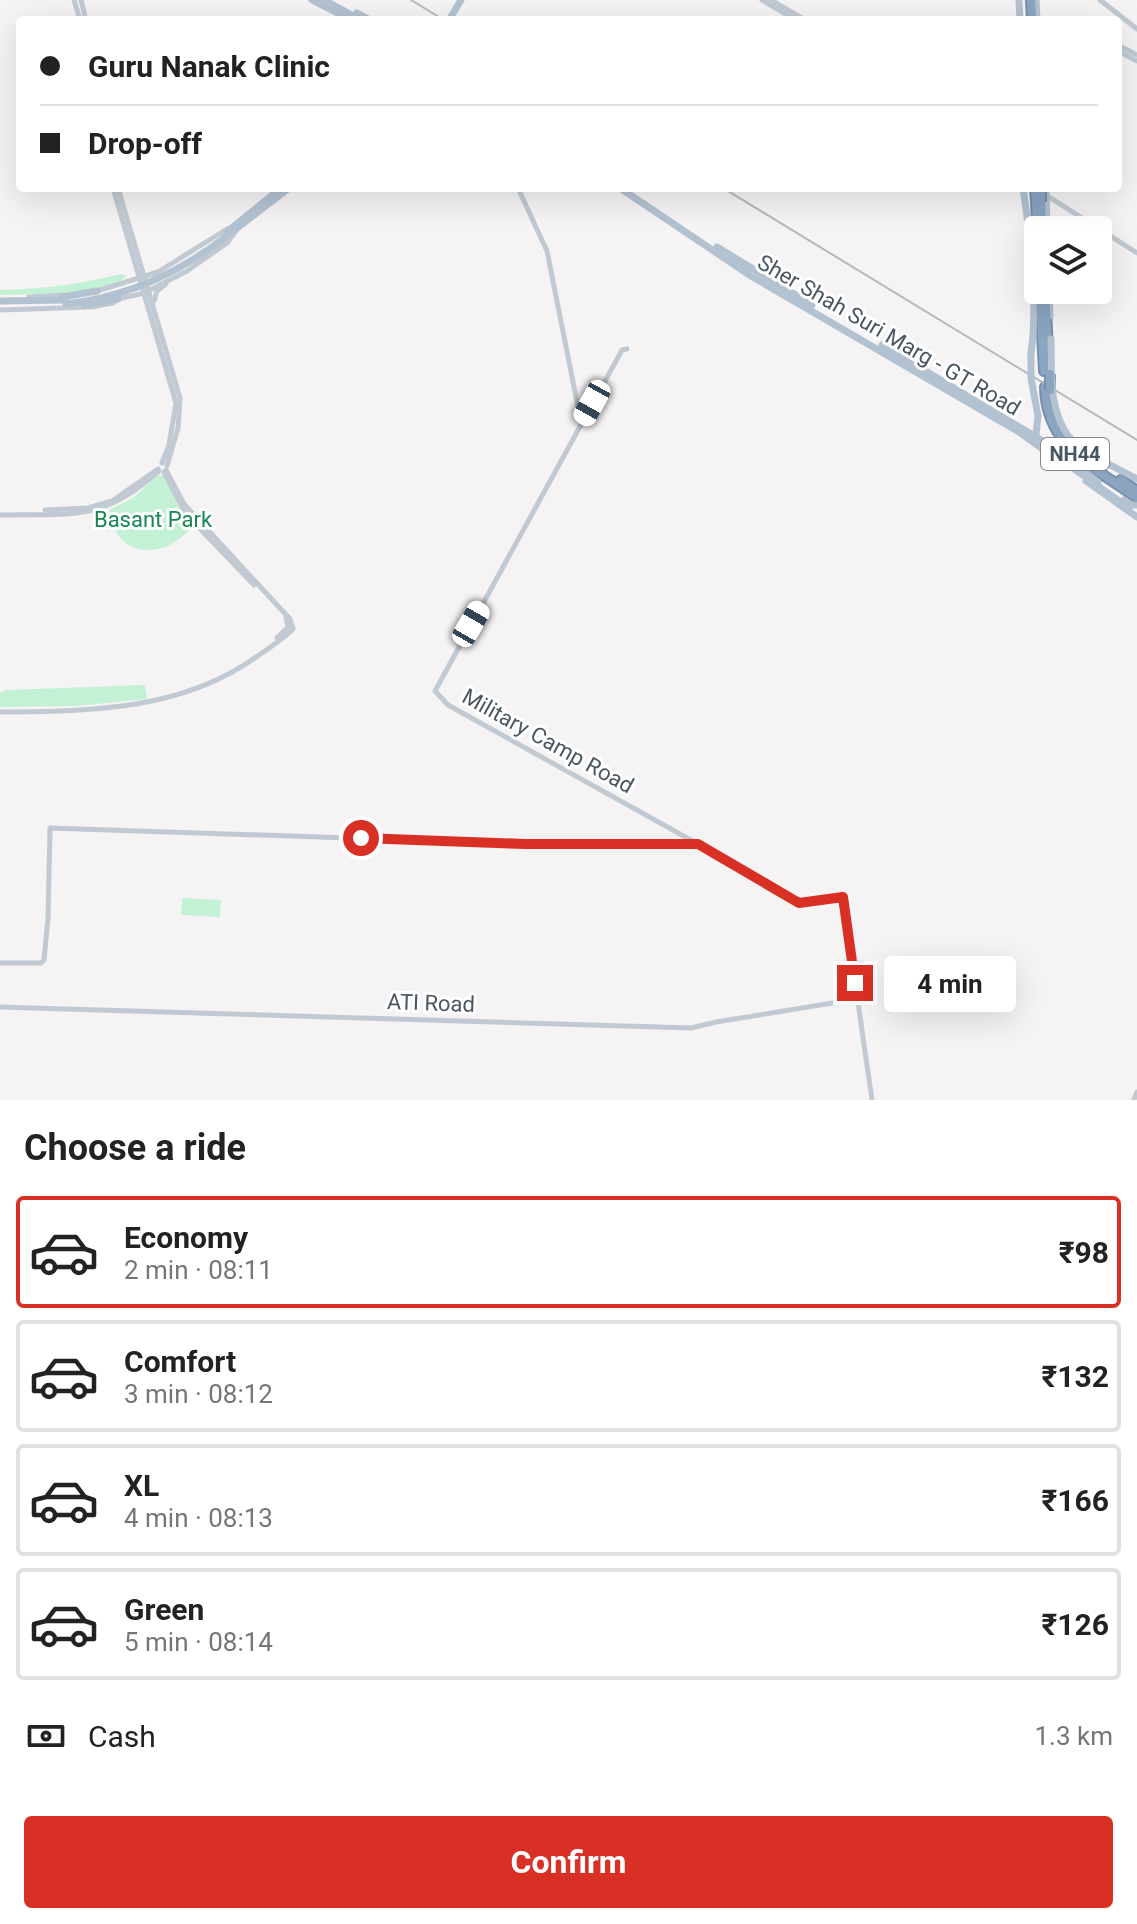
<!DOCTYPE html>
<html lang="en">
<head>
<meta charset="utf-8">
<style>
	:root { --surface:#fff; --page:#f2f2f2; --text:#222; --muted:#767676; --line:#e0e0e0; --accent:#d93025 }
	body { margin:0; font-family:Roboto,sans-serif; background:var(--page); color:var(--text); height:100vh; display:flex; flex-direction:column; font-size:30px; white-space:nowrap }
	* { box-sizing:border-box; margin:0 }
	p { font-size:26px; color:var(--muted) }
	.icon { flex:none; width:44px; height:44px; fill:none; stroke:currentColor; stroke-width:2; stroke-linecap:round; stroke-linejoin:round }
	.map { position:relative; height:1100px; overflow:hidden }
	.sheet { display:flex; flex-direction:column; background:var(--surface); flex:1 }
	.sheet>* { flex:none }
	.banner { position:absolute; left:16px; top:16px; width:1106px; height:176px; border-radius:8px; box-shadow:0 8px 32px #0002; display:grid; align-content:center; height:176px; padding:0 24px; background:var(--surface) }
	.tools { position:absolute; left:1024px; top:216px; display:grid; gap:16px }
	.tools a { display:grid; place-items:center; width:88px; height:88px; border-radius:8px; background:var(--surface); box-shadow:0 8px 32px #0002; font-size:40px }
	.end { position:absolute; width:36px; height:36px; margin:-18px; border:10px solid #d93025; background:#fff; box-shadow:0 0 0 4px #fff }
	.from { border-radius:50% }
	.bubble { position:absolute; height:56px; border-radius:8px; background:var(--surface); box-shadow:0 8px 32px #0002; font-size:26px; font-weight:700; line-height:56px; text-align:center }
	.car { position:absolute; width:24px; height:48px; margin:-24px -12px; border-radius:10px; box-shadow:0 0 6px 2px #0007; background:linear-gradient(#fff 24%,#345 0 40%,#fff 0 76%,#345 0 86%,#fff 0) }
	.banner b { display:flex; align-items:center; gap:28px; height:76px; font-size:30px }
	.banner b+b { border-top:2px solid var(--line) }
	.banner i { width:20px; height:20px; background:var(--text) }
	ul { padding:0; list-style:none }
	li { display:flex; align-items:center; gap:24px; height:112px; margin:0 16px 12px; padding:0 8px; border:4px solid var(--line); border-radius:8px }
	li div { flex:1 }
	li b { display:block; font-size:30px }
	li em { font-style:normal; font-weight:700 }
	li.selected { border-color:var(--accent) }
	li>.icon { width:72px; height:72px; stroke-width:1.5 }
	h2 { padding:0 24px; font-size:36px; line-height:96px }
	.pay { display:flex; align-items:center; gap:20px; height:88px; padding:0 24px; font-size:30px }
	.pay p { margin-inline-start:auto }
	.button { display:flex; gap:16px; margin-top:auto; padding:16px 24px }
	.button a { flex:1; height:92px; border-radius:8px; background:var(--accent); color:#fff; font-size:32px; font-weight:700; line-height:92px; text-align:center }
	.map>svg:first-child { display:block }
	.green { fill:#c3f1d5 }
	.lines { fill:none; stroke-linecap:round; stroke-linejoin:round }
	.highway-casing { stroke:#7690ad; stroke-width:12 }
	.minor { stroke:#c1cad2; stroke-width:5 }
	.major { stroke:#b3c2d1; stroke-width:7 }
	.highway { stroke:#8ba5c1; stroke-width:8 }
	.rail { stroke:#b5b8bd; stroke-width:2 }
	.highway-bridge-casing { stroke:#7690ad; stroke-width:12; stroke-linecap:butt }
	.major-bridge { stroke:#b3c2d1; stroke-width:7 }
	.highway-bridge { stroke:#8ba5c1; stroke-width:8 }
	.route { stroke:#d93025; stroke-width:10 }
	.labels { text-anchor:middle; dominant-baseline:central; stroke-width:6; stroke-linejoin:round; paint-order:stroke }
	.shield { fill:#fff; stroke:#808990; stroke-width:2 }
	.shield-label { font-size:20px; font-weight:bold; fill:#4a5661 }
	.street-label { font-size:22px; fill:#4a5661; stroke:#fff }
	.park-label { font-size:22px; fill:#17864f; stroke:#fff }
</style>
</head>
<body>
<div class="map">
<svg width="1137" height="1100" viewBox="0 0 1137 1100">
	<rect width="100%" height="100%" fill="#f5f3f3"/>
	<g class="green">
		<path d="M121 274 126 276C109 297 28 294 0 295V290C42 289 81 284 121 274Z"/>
		<path d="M158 475 164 476 180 510 194 526C185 534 174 545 162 548 132 557 113 538 109 510L133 498Z"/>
		<path d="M145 685 147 699 77 706 0 707V693L7 690Z"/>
		<path d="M182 898 221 900 220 917 181 915Z"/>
	</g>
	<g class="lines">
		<defs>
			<g id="highway">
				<path d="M1031 0 1032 20"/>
				<path d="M1036 202 1038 245"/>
				<path d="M1041 202 1042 225"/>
				<path d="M1045 290 1048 349"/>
				<path d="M1040 295 1044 371"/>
				<path d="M1045 387C1046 447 1094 467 1137 498"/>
				<path d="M1121 480 1137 491"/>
			</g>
		</defs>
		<use href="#highway" class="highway-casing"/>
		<g class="minor">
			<path d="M74 0 80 20"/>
			<path d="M81 0 86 20"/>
			<path d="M762 0 796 20"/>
			<path d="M771 0 805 20"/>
			<path d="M1100 0 1137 29"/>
			<path d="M1118 45 1137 55"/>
			<path d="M1118 51 1137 61"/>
			<path d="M113 188 176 403 169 445 162 463"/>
			<path d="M118 188 180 398 178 428 167 466"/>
			<path d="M518 188 547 251 581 422"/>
			<path d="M1046 195 1137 253"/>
			<path d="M97 291 158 272 227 229"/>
			<path d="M29 297 63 295"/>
			<path d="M154 301 157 291 166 284"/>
			<path d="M0 310 92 307 113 303 118 299 144 293 187 271 227 243 236 231"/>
			<path d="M627 349 622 350 435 691 448 705 698 844"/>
			<path d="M164 472 185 513 254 585"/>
			<path d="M45 510 88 508 112 501 158 469"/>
			<path d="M0 515C73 513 101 523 159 471"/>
			<path d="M277 638 288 627 286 618"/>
			<path d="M0 712C91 711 183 711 259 655 271 647 283 639 293 629L290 619 184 504 166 470"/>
			<path d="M0 963H41L44 960 48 919 50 828 525 844H696L799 903 843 898 872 1100"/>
			<path d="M0 1007 691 1028 716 1022 857 999"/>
			<path d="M1134 1100 1137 1092"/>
		</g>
		<g class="major">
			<path d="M312 0 351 20"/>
			<path d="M324 0 361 20"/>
			<path d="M1019 0 1020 20"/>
			<path d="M1036 0 1037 20"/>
			<path d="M357 13 370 20"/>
			<path d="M620 188 751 276 1019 432 1041 448"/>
			<path d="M1023 188C1030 235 1038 306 1031 353"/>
			<path d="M1046 188 1047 230"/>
			<path d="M227 232 281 188"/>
			<path d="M228 235 289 188"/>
			<path d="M717 247 812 305"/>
			<path d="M1049 290 1050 316"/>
			<path d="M62 297 97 291"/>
			<path d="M0 301 66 300"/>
			<path d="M85 305 118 299"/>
			<path d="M882 345 1046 443 1098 482"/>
			<path d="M1069 437 1091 455 1137 479"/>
			<path d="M1086 481 1137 517"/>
			<path d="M1124 500 1131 505H1137"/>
		</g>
		<use href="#highway" class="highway"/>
		<g class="rail">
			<path d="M411 0 444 20"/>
			<path d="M723 188 1137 440"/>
		</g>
		<defs>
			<g id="highway-bridge">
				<path d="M1035 188 1036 202"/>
				<path d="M1041 188V202"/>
				<path d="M1050 374V390"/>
			</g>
		</defs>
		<use href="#highway-bridge" class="highway-bridge-casing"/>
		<g class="major-bridge">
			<path d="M449 20 461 0"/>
			<path d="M66 304C127 297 180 273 228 235"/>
			<path d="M1051 339C1052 372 1048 409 1069 437"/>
			<path d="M1031 353V378L1038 416 1036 435 1039 444 1129 508"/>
		</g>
		<use href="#highway-bridge" class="highway-bridge"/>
	</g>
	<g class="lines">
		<path class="route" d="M361 838 525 844H698L799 903 843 897 855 983"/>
	</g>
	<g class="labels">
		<rect class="shield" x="1041" y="438" width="68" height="32" rx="6"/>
		<g class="shield-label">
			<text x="1075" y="454">NH44</text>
		</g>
		<g class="street-label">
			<text transform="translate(889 335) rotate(30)">Sher Shah Suri Marg - GT Road</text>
			<text transform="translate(548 741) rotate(29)">Military Camp Road</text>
			<text transform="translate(431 1003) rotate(2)">ATI Road</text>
		</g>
		<g class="park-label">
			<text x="153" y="519">Basant Park</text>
		</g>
	</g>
</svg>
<div class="tools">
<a><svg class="icon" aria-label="layers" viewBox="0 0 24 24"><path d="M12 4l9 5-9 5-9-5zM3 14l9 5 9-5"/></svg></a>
</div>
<i class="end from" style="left:361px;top:838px"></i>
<i class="end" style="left:855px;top:983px"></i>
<div class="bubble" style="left:884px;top:956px;width:132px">4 min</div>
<i class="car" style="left:592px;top:403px;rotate:209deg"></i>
<i class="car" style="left:471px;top:624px;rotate:30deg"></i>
<div class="banner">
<b><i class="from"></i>Guru Nanak Clinic</b>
<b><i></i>Drop-off</b>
</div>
</div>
<section class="sheet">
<h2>Choose a ride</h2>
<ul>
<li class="selected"><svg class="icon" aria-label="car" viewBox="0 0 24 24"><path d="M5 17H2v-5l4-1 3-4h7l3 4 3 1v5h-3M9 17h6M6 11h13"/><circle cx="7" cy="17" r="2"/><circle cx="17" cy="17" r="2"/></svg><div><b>Economy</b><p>2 min · 08:11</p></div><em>₹98</em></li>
<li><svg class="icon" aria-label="car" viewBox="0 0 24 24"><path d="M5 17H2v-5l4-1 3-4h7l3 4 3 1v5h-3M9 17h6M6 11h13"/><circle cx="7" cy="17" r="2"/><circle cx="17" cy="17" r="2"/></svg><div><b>Comfort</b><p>3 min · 08:12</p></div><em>₹132</em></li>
<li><svg class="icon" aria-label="car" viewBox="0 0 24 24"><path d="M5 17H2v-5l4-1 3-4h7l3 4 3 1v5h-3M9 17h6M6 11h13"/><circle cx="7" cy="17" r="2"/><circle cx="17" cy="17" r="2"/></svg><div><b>XL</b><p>4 min · 08:13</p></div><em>₹166</em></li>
<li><svg class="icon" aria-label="car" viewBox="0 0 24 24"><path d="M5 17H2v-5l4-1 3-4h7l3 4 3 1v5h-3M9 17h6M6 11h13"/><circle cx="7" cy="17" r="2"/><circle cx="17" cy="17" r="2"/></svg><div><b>Green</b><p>5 min · 08:14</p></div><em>₹126</em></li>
</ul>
<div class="pay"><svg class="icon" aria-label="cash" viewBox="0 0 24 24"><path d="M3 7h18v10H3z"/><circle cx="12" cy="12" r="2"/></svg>Cash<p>1.3 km</p></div>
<div class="button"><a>Confirm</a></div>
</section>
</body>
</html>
